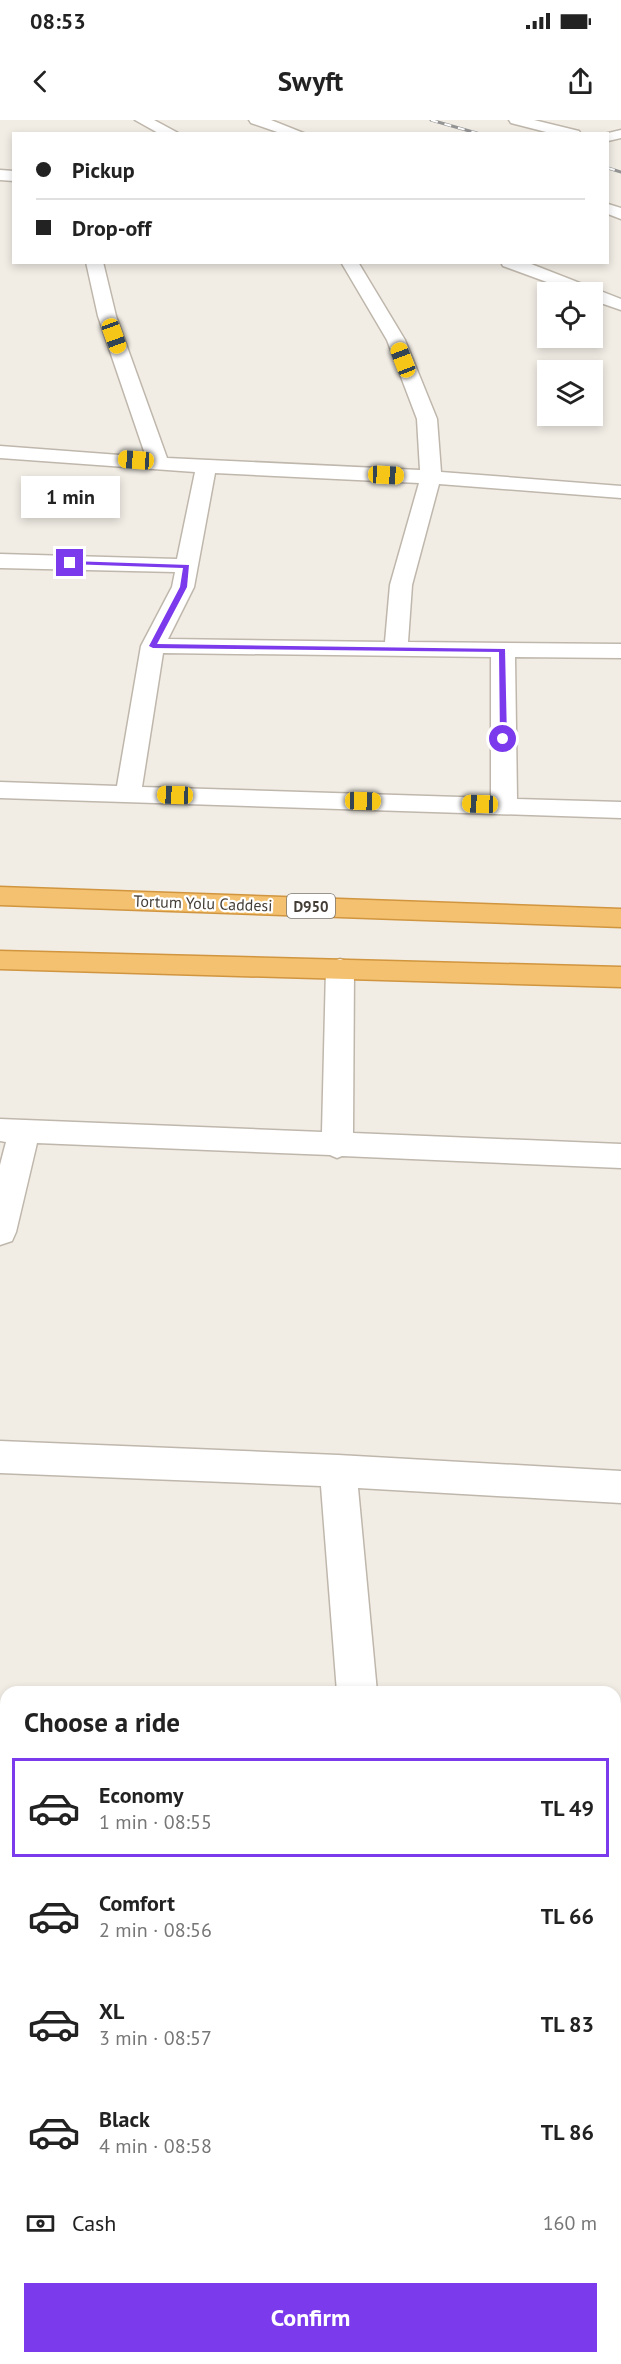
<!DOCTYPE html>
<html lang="en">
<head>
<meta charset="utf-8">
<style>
	:root { --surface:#fff; --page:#f6f6f6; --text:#222; --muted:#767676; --line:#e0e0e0; --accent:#7c3aed }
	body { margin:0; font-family:"PT Sans",sans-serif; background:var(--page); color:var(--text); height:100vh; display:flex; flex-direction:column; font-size:22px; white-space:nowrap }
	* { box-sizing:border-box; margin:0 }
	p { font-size:20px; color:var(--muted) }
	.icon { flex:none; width:33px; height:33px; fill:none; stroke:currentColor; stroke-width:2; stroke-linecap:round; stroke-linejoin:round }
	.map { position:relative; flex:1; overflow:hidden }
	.sheet { position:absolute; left:0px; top:1566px; width:621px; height:678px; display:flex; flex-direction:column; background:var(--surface); border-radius:18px 18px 0 0; box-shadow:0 3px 9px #0003 }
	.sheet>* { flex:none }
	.banner { position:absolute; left:12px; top:12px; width:597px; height:132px; border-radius:0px; box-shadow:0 3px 9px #0003; display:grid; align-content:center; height:132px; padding:0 24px; background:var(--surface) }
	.fabs { position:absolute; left:537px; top:162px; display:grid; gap:12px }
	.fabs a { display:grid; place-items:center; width:66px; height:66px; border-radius:0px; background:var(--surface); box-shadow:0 3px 9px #0003; font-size:30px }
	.end { position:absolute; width:27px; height:27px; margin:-14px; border:8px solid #7c3aed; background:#fff; box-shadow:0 0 0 3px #fff }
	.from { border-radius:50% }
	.bubble { position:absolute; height:42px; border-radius:0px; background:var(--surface); box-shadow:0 3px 9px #0003; font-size:20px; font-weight:800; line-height:42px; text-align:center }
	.car { position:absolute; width:18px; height:36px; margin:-18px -9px; border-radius:8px; box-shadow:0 0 4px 2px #0007; background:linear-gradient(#f5c518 24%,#345 0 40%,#f5c518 0 76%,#345 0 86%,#f5c518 0) }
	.banner b { display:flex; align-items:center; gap:21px; height:57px; font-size:22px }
	.banner b+b { border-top:2px solid var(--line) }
	.banner i { width:15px; height:15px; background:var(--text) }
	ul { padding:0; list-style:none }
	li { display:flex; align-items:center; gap:18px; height:99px; margin:0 12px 9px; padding:0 12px; border:3px solid transparent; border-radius:0px }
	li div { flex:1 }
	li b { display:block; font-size:22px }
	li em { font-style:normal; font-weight:800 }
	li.current { border-color:var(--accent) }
	li>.icon { width:54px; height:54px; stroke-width:1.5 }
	h2 { padding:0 24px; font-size:27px; line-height:72px }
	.pay { display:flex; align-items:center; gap:15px; height:66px; padding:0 24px; font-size:22px }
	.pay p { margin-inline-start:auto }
	.button { display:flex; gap:12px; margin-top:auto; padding:12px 24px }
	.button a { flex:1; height:69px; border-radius:0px; background:var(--accent); color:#fff; font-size:24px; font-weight:800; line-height:69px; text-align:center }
	.status { display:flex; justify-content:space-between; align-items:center; height:42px; padding:0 30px; background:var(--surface); direction:ltr }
	.status svg { height:16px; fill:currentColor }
	header { display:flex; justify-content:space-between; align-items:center; height:78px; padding:0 24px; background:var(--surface); font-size:27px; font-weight:800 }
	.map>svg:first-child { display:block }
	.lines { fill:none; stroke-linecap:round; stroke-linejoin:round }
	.minor-casing { stroke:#bfb7ac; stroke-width:3 }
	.highway-casing { stroke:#d1953f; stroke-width:3 }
	.minor { fill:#fff; fill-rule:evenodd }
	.highway { fill:#f3c16f; fill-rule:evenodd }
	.rail-casing { stroke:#949494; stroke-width:3 }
	.rail { stroke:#fff; stroke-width:2; stroke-dasharray:7; stroke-linecap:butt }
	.route { fill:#7c3aed }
	.labels { text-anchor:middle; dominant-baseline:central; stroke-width:4.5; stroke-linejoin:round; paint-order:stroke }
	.shield { fill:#fff; stroke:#7b7772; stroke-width:1.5 }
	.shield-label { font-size:15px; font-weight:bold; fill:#433d35 }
	.street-label { font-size:16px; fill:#433d35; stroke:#fff }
</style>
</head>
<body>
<div class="status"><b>08:53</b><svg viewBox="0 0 49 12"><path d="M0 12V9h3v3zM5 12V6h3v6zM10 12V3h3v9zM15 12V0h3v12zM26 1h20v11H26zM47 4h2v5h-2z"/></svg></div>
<header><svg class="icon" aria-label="back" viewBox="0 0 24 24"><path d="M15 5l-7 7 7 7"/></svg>Swyft<svg class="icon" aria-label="share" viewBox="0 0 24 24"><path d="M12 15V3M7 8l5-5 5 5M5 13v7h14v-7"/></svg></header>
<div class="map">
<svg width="621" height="2244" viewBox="0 0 621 2244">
	<rect width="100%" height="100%" fill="#f1ede5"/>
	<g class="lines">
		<defs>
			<g id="minor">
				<path d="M135 0H154L180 14H160Z"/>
				<path d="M249 0H271L306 14H283L251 3Z"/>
				<path d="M509 0H534L579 11 581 14H554L511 3Z"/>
				<path d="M621 10V18L608 21V14H604Z"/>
				<path d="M0 50 14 51V61L0 60Z"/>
				<path d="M608 84 621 88V99L608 94Z"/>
				<path d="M86 142H103L116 196 167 338 420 350 417 299 387 220 341 142H358L405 220 437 299 441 352 621 366V378L439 364 412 465 408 522 621 524V538L515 537 517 679 621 682V698L0 678V662L117 666 141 526 172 467 175 452 0 448V434L177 439 195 352 0 338V326L146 337 98 196ZM215 353 419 363 390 465 385 522 168 519 194 467ZM163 533 491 537V678L142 667Z"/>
				<path d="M501 142H526L621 179V190L592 180V172H574L503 146Z"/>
				<path d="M340 839 350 842 354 849 353 1013 621 1024V1048L342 1036 337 1038 330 1035 37 1023 16 1112 12 1121 0 1125V1045L6 1022 0 1021V999L322 1012 326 849 330 842Z"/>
				<path d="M0 1321 338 1335 621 1351V1383L358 1368 377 1572H337L321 1366 0 1353Z"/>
				<rect x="389" y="2238" width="52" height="6"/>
			</g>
			<g id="highway">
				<path d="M0 767 621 789V807L0 785Z"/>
				<path d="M0 831 621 847V867L0 849Z"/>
			</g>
		</defs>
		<use href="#minor" class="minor-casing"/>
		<use href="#highway" class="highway-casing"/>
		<use href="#minor" class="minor"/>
		<use href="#highway" class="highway"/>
		<defs>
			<g id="rail">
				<path d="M431 0 480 14"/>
				<path d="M608 48 621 52"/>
			</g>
		</defs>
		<use href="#rail" class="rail-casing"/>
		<use href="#rail" class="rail"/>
	</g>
	<path class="route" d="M70 441 189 445 187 467 157 524 505 529 507 619 503 621 500 619 499 532 153 528 149 526 180 467 183 448 68 444Z"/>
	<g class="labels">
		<rect class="shield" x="287" y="774" width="48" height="24" rx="4.5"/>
		<g class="shield-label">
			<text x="311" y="786">D950</text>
		</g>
		<g class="street-label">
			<text transform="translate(203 783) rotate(2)">Tortum Yolu Caddesi</text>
		</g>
	</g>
</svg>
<div class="fabs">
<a><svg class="icon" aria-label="locate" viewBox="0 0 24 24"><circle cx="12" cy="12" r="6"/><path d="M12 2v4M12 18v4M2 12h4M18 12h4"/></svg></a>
<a><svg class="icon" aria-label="layers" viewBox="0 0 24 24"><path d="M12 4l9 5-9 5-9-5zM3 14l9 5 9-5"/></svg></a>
</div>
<i class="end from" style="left:503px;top:619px"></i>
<i class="end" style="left:70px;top:443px"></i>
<div class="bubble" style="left:21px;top:356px;width:99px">1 min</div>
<i class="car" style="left:114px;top:216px;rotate:160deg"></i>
<i class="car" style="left:403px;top:240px;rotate:339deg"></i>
<i class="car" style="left:136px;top:340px;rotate:274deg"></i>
<i class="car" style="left:386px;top:355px;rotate:93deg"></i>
<i class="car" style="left:175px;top:675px;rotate:272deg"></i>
<i class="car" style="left:363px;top:681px;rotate:91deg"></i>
<i class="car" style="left:480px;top:684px;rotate:272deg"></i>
<div class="banner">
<b><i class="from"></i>Pickup</b>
<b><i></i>Drop-off</b>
</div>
<section class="sheet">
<h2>Choose a ride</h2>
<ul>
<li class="current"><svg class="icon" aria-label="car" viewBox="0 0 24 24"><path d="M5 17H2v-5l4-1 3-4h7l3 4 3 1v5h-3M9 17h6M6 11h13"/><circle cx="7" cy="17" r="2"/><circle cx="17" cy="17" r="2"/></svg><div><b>Economy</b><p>1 min · 08:55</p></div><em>TL 49</em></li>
<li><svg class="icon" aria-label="car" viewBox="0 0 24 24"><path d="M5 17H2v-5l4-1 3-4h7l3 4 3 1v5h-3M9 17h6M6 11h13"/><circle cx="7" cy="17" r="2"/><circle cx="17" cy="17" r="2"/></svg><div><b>Comfort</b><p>2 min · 08:56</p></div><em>TL 66</em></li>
<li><svg class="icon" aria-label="car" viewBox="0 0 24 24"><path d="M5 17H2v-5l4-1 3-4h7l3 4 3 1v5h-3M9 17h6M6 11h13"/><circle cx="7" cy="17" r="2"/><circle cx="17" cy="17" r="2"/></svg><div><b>XL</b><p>3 min · 08:57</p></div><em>TL 83</em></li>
<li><svg class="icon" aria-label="car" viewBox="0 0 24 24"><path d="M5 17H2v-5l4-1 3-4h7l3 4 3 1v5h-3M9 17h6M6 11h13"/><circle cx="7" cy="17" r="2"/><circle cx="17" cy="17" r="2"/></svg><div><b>Black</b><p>4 min · 08:58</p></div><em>TL 86</em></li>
</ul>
<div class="pay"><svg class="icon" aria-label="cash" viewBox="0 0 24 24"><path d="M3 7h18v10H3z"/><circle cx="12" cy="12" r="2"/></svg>Cash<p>160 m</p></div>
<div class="button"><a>Confirm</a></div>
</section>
</div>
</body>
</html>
